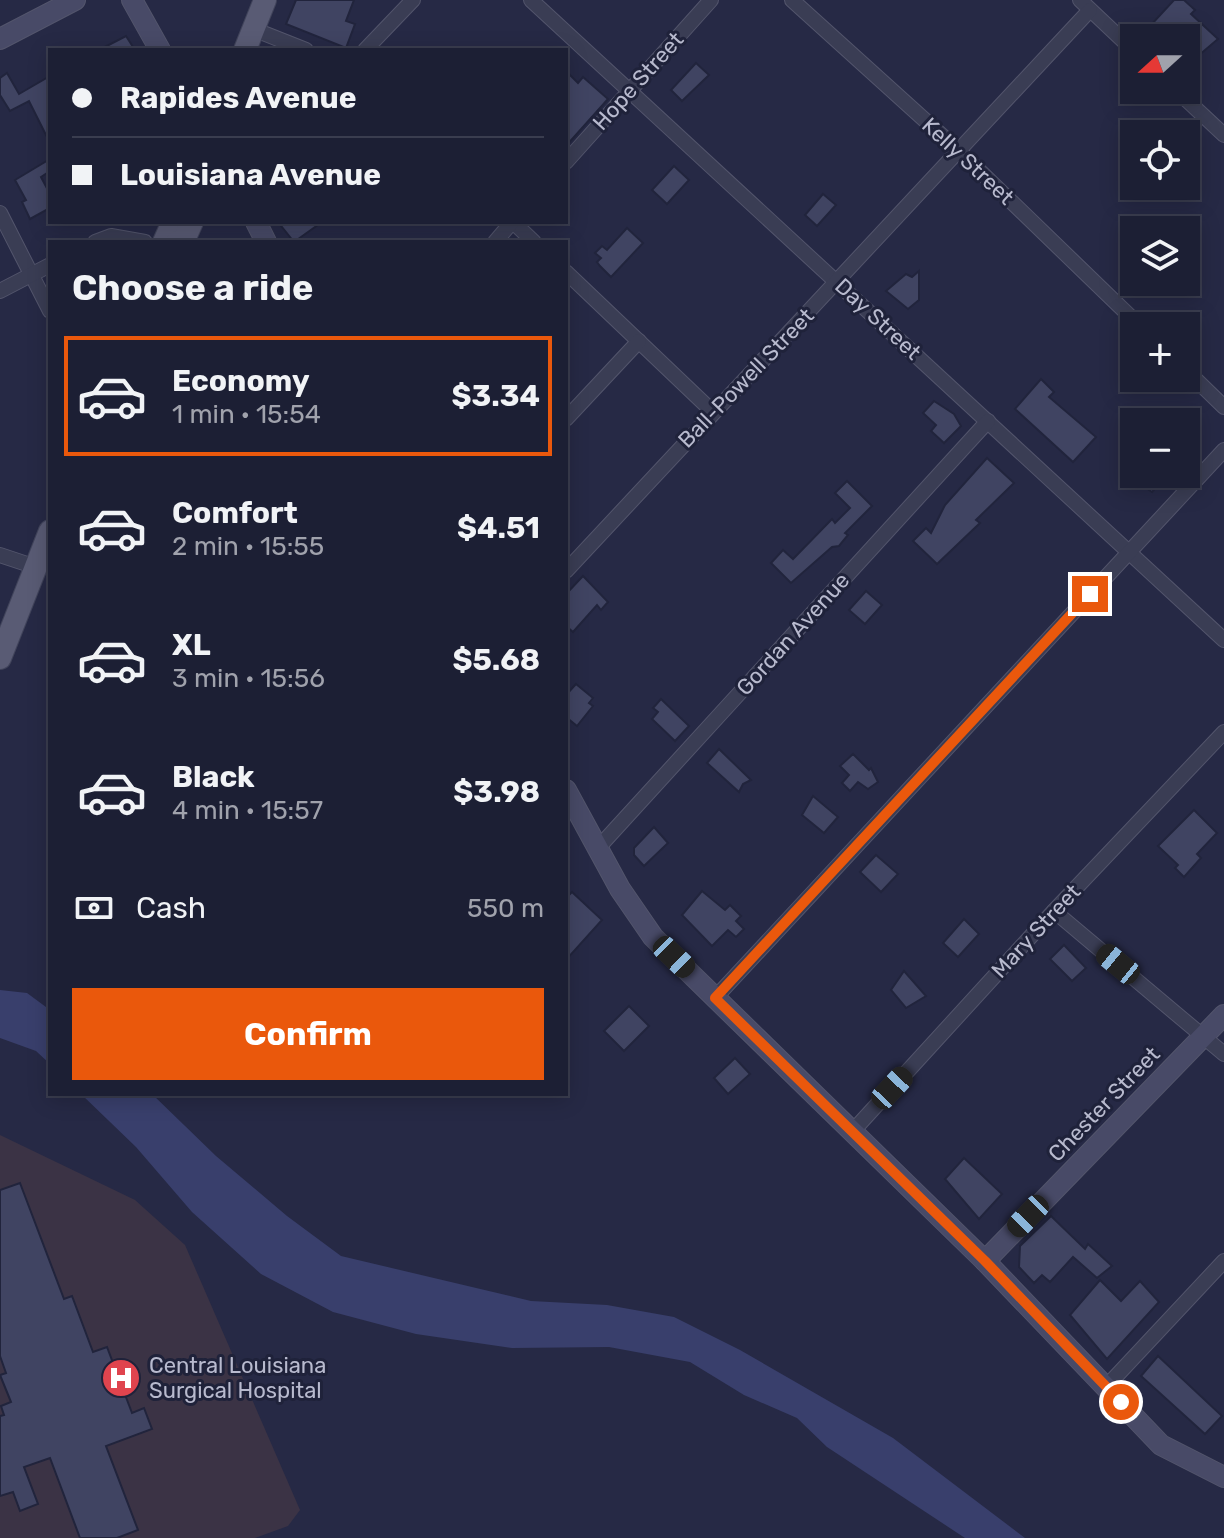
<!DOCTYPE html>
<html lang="en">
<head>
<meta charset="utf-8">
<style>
	:root { --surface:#1c1f34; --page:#25273c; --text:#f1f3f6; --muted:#a0a2ac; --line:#3a3d4f; --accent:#ea580c }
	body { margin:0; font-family:Rubik,sans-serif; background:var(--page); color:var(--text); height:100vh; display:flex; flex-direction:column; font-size:30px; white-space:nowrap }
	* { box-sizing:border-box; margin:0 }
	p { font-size:26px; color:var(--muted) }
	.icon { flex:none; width:44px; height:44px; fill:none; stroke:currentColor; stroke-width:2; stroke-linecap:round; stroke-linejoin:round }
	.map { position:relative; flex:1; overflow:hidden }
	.drawer { position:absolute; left:48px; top:240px; width:520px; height:856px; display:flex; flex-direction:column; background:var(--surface); border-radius:0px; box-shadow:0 4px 20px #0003,0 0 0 2px var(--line) }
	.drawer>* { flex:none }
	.guide { position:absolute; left:48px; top:48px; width:520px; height:176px; border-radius:0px; box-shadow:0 4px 20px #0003,0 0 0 2px var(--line); display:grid; align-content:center; height:176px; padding:0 24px; background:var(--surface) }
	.needle { width:52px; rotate:249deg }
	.fabs { position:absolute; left:1120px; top:24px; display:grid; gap:16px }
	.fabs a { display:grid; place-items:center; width:80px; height:80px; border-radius:0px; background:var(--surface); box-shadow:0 4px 20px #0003,0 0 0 2px var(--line); font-size:40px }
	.end { position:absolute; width:36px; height:36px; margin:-18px; border:10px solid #ea580c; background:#fff; box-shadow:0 0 0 4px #fff }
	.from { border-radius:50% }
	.car { position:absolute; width:24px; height:48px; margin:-24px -12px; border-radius:10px; box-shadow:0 0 6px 2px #0007; background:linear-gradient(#222 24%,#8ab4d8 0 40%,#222 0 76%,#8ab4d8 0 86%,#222 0) }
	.guide b { display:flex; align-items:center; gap:28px; height:76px; font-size:30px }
	.guide b+b { border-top:2px solid var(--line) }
	.guide i { width:20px; height:20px; background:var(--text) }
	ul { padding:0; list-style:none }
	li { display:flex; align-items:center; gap:24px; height:120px; margin:0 16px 12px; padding:0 8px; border:4px solid transparent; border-radius:0px }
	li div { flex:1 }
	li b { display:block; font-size:30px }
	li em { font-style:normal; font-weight:700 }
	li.selected { border-color:var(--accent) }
	li>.icon { width:72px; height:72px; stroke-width:1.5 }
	h2 { padding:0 24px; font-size:36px; line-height:96px }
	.pay { display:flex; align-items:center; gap:20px; height:88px; padding:0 24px; font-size:30px }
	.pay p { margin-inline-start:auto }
	.cta { display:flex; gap:16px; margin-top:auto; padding:16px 24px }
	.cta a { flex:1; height:92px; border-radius:0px; background:var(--accent); color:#fff; font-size:32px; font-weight:700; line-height:92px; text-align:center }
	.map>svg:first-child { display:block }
	.medical { fill:#3b3345 }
	.water { fill:#393f6c }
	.building { fill:#404462; stroke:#21243c; stroke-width:2 }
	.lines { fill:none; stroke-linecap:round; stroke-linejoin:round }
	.street-casing { stroke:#53556c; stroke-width:16 }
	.secondary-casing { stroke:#53556c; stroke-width:22 }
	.primary-casing { stroke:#41445b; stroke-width:24 }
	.street { stroke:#3a3d54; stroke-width:14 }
	.secondary { stroke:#484a67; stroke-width:20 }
	.primary { stroke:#595b74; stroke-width:22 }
	.route { stroke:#ea580c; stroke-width:10 }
	.labels { text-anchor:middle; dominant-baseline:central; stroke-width:6; stroke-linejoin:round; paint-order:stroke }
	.street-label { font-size:22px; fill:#b8bace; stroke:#1f223a }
	.poi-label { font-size:22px; fill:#b8bace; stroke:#1f223a; text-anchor:start }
</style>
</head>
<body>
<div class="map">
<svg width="1224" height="1538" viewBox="0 0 1224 1538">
	<rect width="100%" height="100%" fill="#262945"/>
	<path class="medical" d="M0 1135 135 1200 185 1245 300 1510 288 1526 255 1538H0Z"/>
	<g class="water">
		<path d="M0 990 27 993 50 1010V1064L36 1051 0 1038Z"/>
		<path d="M81 1094H152L216 1156 287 1216 341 1256 531 1301 607 1305 674 1317 740 1350 893 1438 1025 1538H965L827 1447 797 1418 744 1395 690 1362 609 1347 512 1348 416 1334 333 1312 261 1274 192 1212 136 1147Z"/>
	</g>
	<g class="building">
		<path d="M296 0H354L346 21 355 24 346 48 286 24Z"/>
		<path d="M1174 0H1184L1195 10 1191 14 1218 39 1191 62 1186 57V38H1162L1150 26Z"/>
		<path d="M126 36 135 50H99Z"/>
		<path d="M696 63 709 75 682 101 671 90Z"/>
		<path d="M566 71 578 83 583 77 608 99 566 146Z"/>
		<path d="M7 73 19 94 50 76V143L29 101 10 111 0 95V78Z"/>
		<path d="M50 159V171L41 177 50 194V208L30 219 22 202 26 200 15 180Z"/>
		<path d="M674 166 689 180 667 204 652 190Z"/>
		<path d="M823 194 836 205 817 226 805 215Z"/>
		<path d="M278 222H322L294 242Z"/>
		<path d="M627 228 643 243 611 277 600 266 597 262 601 258 595 253 602 246 607 250Z"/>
		<path d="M919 271V300L908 309 886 291 906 274 912 277Z"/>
		<path d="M1041 379 1054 392 1049 397 1096 437 1073 462 1015 409Z"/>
		<path d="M934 401 954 414 961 426 944 443 931 431 936 425 923 413Z"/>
		<path d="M987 458 1014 483 976 520 980 523 937 564 913 541 926 528 931 533 945 505Z"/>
		<path d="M1126 474H1169L1152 492Z"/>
		<path d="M847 481 872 506 845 533 848 535 839 546 832 547 791 583 771 563 783 550 793 559 832 519 835 523 850 508 835 493Z"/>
		<path d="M583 576 608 602 601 610 597 605 573 632 566 626V594Z"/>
		<path d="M866 591 882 605 865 624 849 610Z"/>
		<path d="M576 684 593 698 589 703 593 706 577 726 566 717V695Z"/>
		<path d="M661 699 689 726 675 741 652 719 658 712 653 708Z"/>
		<path d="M719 749 751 780 743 784 739 792 707 763Z"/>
		<path d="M853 754 869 770 871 768 878 782 868 789 858 782 850 791 842 783 849 775 840 766Z"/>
		<path d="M813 796 838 817 824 833 802 815Z"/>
		<path d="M1194 810 1217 833 1197 854 1201 858 1184 877 1175 868 1178 865 1158 846Z"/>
		<path d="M654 827 668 843 644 866 634 855V848Z"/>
		<path d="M876 855 898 874 881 892 860 872Z"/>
		<path d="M702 891 725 910 730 905 741 916 736 921 744 929 736 937 728 930 712 946 682 915Z"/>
		<path d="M572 892 602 920 566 960V898Z"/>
		<path d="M964 919 979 934 958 957 943 943Z"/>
		<path d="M1064 945 1086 968 1072 981 1050 959Z"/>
		<path d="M904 971 926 996 906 1008 891 990Z"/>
		<path d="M629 1006 649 1026 624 1051 604 1031Z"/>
		<path d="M735 1058 750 1074 728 1094 714 1078Z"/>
		<path d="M964 1158 1002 1194 979 1219 945 1179Z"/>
		<path d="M20 1183 64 1299 72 1296 93 1352 107 1347 132 1413 144 1408 152 1429 106 1446 138 1530 117 1538H80L50 1458 24 1467 38 1504 20 1511 13 1492 0 1496V1416L4 1415 1 1406 11 1402 0 1375 6 1373 0 1356V1190Z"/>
		<path d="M1051 1216 1085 1249 1088 1244 1112 1266 1097 1278 1073 1257 1050 1282 1042 1275 1034 1283 1019 1267 1020 1246Z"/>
		<path d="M1100 1280 1121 1301 1140 1281 1159 1302 1107 1359 1070 1315Z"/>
		<path d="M1158 1356 1222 1416 1205 1434 1141 1376Z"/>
	</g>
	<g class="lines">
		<defs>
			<g id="street">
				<path d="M531 0 1224 640"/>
				<path d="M792 0 959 151 1140 326"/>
				<path d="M1080 0 1134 51"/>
				<path d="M253 29 306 50"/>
				<path d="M365 50 413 0"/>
				<path d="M1176 90 1224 135"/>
				<path d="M566 162 711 0"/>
				<path d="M0 213 50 311"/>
				<path d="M513 222 534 242"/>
				<path d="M95 242 111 236 145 242"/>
				<path d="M495 242 512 222"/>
				<path d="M566 272 712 411"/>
				<path d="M0 291 50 265"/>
				<path d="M1186 370 1224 407"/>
				<path d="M566 419 639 341"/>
				<path d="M0 555 36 567"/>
				<path d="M566 571 1090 10"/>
				<path d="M598 848 988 421"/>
				<path d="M1054 911 1224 1054"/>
				<path d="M715 998 1224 450"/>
				<path d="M852 1132 1054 911 1224 732"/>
				<path d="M1106 1387 1224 1261"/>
			</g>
			<g id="secondary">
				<path d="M132 0 160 50"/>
				<path d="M0 39 75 0"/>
				<path d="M256 222 266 242"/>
				<path d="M566 790 620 889 653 937 985 1261 1161 1445 1224 1477"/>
				<path d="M985 1261 1224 1015"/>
			</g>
			<g id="primary">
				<path d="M245 50 265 0"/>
				<path d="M164 242 173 222"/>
				<path d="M177 242 184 240 192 222"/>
				<path d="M0 658 50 531"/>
			</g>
		</defs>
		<use href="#street" class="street-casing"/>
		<use href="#secondary" class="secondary-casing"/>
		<use href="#primary" class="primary-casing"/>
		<use href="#street" class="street"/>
		<use href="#secondary" class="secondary"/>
		<use href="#primary" class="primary"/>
	</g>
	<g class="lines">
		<path class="route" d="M1090 594 715 998 985 1261 1121 1402"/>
	</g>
	<defs>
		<symbol id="hospital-disc" viewBox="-11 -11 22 22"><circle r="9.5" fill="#e0444e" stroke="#1f223a"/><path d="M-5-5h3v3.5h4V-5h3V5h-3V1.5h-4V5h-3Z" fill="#fff"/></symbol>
	</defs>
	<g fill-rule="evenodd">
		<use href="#hospital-disc" x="99" y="1356" width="44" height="44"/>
	</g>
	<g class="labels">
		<g class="street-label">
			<text transform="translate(638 81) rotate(-48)">Hope Street</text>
			<text transform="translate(968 161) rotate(43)">Kelly Street</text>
			<text transform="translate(878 319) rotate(43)">Day Street</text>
			<text transform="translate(746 378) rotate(-46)">Ball-Powell Street</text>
			<text transform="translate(793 634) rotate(-48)">Gordan Avenue</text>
			<text transform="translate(1036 931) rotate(-47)">Mary Street</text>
			<text transform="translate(1104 1104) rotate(-46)">Chester Street</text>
		</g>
		<g class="poi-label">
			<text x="149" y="1365">Central Louisiana<tspan x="149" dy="25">Surgical Hospital</tspan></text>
		</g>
	</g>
</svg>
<div class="fabs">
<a><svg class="needle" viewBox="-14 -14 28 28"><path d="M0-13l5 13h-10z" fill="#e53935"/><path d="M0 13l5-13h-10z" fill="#a0a2ac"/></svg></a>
<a><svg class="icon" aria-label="locate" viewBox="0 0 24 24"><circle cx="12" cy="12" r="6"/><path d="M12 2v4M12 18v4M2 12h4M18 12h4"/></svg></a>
<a><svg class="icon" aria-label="layers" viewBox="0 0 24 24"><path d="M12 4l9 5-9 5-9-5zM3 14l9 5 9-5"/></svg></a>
<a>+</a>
<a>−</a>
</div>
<i class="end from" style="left:1121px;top:1402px"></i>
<i class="end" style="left:1090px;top:594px"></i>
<i class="car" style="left:674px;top:957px;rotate:134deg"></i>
<i class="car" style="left:1118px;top:964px;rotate:309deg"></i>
<i class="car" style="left:892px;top:1088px;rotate:43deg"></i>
<i class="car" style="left:1028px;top:1216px;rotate:224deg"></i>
<div class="guide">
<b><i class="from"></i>Rapides Avenue</b>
<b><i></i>Louisiana Avenue</b>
</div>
<section class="drawer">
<h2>Choose a ride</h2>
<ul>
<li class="selected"><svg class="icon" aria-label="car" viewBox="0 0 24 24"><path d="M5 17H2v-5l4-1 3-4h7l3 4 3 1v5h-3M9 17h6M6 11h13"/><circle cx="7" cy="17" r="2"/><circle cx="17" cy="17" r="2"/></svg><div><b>Economy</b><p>1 min · 15:54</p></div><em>$3.34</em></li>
<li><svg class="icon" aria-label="car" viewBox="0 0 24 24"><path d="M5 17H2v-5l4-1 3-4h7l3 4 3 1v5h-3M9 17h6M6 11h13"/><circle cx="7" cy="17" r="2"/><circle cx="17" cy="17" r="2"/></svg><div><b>Comfort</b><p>2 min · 15:55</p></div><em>$4.51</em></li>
<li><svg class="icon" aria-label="car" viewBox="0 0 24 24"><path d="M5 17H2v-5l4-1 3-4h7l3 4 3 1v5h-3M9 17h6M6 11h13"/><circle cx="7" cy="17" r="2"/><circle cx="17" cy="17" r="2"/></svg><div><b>XL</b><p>3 min · 15:56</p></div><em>$5.68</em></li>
<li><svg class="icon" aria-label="car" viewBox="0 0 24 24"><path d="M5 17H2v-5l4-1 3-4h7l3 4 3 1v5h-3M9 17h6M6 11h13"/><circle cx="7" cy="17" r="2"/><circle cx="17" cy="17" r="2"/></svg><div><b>Black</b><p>4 min · 15:57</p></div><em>$3.98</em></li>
</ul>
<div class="pay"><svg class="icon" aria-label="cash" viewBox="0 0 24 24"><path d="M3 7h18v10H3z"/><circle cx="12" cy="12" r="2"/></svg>Cash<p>550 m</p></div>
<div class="cta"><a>Confirm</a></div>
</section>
</div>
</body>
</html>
